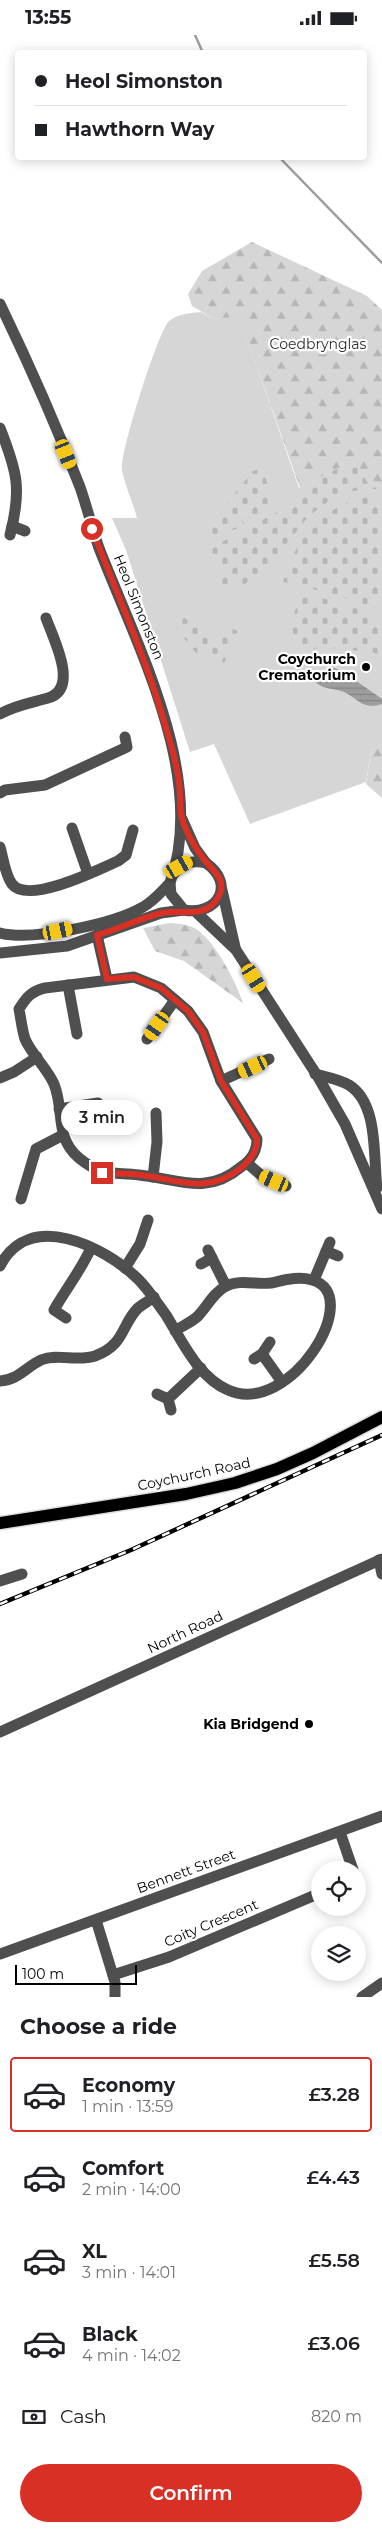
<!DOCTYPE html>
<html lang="en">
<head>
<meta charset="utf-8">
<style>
	:root { --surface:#fff; --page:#f2f2f2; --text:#202124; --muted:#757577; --line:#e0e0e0; --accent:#d93025 }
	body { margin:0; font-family:Montserrat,sans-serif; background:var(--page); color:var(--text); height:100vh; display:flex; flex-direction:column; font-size:19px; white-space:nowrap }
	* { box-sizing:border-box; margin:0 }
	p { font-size:16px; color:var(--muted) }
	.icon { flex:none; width:28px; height:28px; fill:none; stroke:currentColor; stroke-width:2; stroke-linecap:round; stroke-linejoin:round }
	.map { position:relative; height:1962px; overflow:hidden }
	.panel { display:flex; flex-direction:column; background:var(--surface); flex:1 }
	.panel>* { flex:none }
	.guide { position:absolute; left:15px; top:15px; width:352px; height:110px; border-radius:5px; box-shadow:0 2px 12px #0003; display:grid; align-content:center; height:110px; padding:0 20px; background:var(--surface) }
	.controls { position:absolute; left:311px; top:1826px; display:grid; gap:10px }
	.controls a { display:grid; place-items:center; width:55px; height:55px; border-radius:50%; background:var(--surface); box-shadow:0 2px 12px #0003; font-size:25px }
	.scale { position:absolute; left:15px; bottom:12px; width:122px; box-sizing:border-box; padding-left:5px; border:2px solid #000; border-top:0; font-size:14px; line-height:18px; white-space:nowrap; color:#000; -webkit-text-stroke:4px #fff; paint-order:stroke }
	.end { position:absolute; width:22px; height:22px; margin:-11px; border:6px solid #d93025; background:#fff; box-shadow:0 0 0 2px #fff }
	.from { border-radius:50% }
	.bubble { position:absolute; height:35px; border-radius:18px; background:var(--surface); box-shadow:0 2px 12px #0003; font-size:16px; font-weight:600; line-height:35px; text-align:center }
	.car { position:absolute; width:15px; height:30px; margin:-15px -8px; border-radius:6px; box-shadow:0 0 4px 1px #0007; background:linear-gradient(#f5c518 24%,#345 0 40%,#f5c518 0 76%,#345 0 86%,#f5c518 0) }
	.guide b { display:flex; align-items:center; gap:18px; height:48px; font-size:19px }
	.guide b+b { border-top:1px solid var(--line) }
	.guide i { width:12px; height:12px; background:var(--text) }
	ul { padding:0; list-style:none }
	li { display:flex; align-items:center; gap:15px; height:75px; margin:0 10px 8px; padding:0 10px; border:2px solid transparent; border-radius:5px }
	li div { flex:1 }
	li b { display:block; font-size:19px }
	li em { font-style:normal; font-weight:600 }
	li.selected { border-color:var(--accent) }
	li>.icon { width:45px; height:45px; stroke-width:1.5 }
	h2 { padding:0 20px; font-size:22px; line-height:60px }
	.pay { display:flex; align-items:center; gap:12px; height:55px; padding:0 20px; font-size:19px }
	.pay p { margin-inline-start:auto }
	.action { display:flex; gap:10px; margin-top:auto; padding:10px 20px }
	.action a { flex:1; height:58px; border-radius:30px; background:var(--accent); color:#fff; font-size:20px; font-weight:600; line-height:58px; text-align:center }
	.status { display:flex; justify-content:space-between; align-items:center; height:35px; padding:0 25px; background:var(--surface); direction:ltr }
	.status svg { height:14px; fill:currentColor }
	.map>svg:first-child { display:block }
	.green { fill:#d6d6d6 }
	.forest { fill:url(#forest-firs) }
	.cemetery { fill:url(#cemetery-stones) }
	.water { fill:url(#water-rules) }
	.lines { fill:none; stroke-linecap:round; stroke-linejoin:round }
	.stream { stroke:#9d9d9d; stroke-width:2.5 }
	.major-casing { stroke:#dbdbdb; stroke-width:15 }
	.minor { stroke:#4f4f4f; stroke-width:11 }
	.major { stroke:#000; stroke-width:12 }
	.rail-casing { stroke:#000; stroke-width:4.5 }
	.rail { stroke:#fff; stroke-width:2.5; stroke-dasharray:8; stroke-linecap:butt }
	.route { stroke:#d93025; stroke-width:6 }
	.poi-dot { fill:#000; stroke:#fff; stroke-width:2 }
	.labels { text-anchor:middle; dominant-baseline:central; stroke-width:4.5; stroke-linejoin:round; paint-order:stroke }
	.park-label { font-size:14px; fill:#2d2d2d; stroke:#fff }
	.street-label { font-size:14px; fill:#000; stroke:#fff }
	.poi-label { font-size:14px; font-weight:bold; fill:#000; stroke:#fff; text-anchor:end }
</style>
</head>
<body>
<div class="status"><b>13:55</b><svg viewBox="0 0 49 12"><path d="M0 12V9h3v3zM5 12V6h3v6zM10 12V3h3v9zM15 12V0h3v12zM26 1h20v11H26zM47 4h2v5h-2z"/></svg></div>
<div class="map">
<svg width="382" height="1962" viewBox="0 0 382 1962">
	<defs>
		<pattern id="forest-firs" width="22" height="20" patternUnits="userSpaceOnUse" patternTransform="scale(1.25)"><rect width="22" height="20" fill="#d6d6d6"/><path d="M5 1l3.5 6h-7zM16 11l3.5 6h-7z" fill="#b6b6b6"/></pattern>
		<pattern id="cemetery-stones" width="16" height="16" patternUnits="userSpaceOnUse" patternTransform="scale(1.25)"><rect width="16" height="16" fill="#d6d6d6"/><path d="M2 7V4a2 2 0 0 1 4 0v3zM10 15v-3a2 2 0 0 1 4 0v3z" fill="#b6b6b6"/></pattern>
		<pattern id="water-rules" width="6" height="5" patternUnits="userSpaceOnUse" patternTransform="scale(1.25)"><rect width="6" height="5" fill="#9d9d9d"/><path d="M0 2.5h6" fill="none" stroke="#858585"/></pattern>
	</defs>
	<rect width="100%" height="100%" fill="#fff"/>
	<path class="green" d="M201 277 214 284 239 280 299 453 346 429H358L367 447 382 451V709L371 716 366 747 250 789 214 709 190 717 126 515 112 483H137C133 467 125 451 122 435 119 421 158 296 169 286 178 279 190 278 201 277Z"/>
	<g class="forest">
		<path d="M252 207 367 261 382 275V451L367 447 346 429 300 453 239 281 214 284 192 271 188 259 202 236Z"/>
		<path d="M382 709V763L366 749 371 716Z"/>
		<path d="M170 888C180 889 190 889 199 896 217 910 236 947 243 968L184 926 155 916 143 893Z"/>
	</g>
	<g class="cemetery">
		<path d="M346 429H358L367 447 376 450V454C349 453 329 463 310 481L300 465 304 462V451Z"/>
		<path d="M262 434 276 471 248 487 242 467 234 460 253 436Z"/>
		<path d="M364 462H380L382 468V575L329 558 283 547C298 501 315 477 364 462Z"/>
		<path d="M231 463 239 470 244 490 214 504 209 492Z"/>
		<path d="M298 469 307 483C287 507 258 555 224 554L211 513 283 474Z"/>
		<path d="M300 563C327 559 357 575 382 583V613L379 620 360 611 357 616 344 613 297 614C290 601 293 575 300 563Z"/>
		<path d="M182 581 215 606 221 590 238 596 224 628 196 618 176 593Z"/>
	</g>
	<path class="water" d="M334 633 342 636 382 664V669C361 676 357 661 341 656 331 653 322 654 314 646L317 639Z"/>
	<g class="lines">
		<g class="stream">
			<path d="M195 0 203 18"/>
			<path d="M279 122 382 228"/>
		</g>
		<defs>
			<path id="major" d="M0 1488 186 1459 235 1448 277 1434 313 1418 382 1382"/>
		</defs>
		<use href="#major" class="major-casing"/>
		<g class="minor">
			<path d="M0 269C29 329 56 390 80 452 87 472 92 493 99 513 137 611 208 743 170 848L171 859 184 875C218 881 236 849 206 828 191 824 182 829 172 841"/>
			<path d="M0 393C17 436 22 454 10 500"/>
			<path d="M12 491 25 496"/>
			<path d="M0 679C16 670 31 668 48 663 80 654 53 603 46 583"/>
			<path d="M0 758 5 755 45 750 127 712 125 702"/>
			<path d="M182 784 195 813 206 828"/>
			<path d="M72 793 88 839"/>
			<path d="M0 812C3 822 5 840 12 849 28 870 98 835 118 826L126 820 133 795"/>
			<path d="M222 855 235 912"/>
			<path d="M197 878 236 915 318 1042 345 1089 382 1174"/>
			<path d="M0 898C33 906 114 889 143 872 154 866 161 857 170 848"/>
			<path d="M97 900 107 944"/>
			<path d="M0 918 67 911 161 878 184 875"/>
			<path d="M134 942 161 953 188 976 203 997 221 1046 257 1104C257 1117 251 1125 241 1132 206 1161 179 1144 139 1140 113 1137 102 1142 79 1123 54 1102 65 1076 54 1049 47 1033 32 1020 25 1004 22 995 21 984 19 974 26 963 31 956 45 953Z"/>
			<path d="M68 950 77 999"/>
			<path d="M147 1004 175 965"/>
			<path d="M315 1039C326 1042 339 1044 349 1050 379 1069 373 1122 377 1153"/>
			<path d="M0 1043 14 1037 37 1022"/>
			<path d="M221 1046 269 1024"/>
			<path d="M59 1074 98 1068"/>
			<path d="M247 1128 262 1141 286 1151"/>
			<path d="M153 1142 157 1107 156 1078"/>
			<path d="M21 1164 36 1114 63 1100"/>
			<path d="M208 1215 226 1251"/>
			<path d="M326 1216 338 1221"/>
			<path d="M201 1229 212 1223"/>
			<path d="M0 1231C29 1174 104 1211 138 1244 149 1255 157 1268 166 1280 182 1306 198 1342 228 1355 290 1383 366 1259 312 1245 298 1241 285 1245 271 1248 256 1250 240 1244 226 1251 213 1258 207 1272 198 1281 192 1287 182 1291 175 1296"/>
			<path d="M125 1233 140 1209 148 1185"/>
			<path d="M314 1245 330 1207"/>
			<path d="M66 1283 54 1275C66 1254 81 1235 91 1213"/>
			<path d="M262 1319 282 1347"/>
			<path d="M254 1324 262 1319 270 1307"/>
			<path d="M0 1346C18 1345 26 1332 41 1325 58 1318 77 1327 95 1321 125 1310 121 1290 138 1273 143 1269 149 1266 154 1262"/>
			<path d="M157 1359 168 1364 171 1375"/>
			<path d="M168 1364 201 1333"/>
			<path d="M379 1525 382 1539"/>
			<path d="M0 1546 22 1539"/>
			<path d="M0 1697 382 1524"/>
			<path d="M340 1797 353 1835"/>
			<path d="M96 1885 115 1947V1962"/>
			<path d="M0 1919 382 1781"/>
			<path d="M113 1940 169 1922 320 1858"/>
			<path d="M362 1962 382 1948"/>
		</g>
		<use href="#major" class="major"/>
		<defs>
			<path id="rail" d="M0 1569 131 1515 382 1400"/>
		</defs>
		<use href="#rail" class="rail-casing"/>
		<use href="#rail" class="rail"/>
	</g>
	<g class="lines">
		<path class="route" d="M92 494C116 557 144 618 163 683 169 702 175 722 178 741 181 755 179 770 182 783 185 795 195 813 203 823 212 836 230 845 217 864 205 884 181 874 162 878 140 883 119 894 97 900L107 944 134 942 161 953 188 976 203 997 221 1046 257 1104C257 1117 250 1125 241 1133 207 1160 179 1145 141 1140 128 1138 115 1139 102 1138"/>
	</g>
	<g class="poi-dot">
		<circle cx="366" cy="632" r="5"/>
		<circle cx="309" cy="1689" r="5"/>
	</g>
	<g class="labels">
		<g class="park-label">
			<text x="318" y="309">Coedbrynglas</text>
		</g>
		<g class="street-label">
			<text transform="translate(139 572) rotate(68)">Heol Simonston</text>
			<text transform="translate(194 1439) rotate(-12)">Coychurch Road</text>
			<text transform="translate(185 1597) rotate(-25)">North Road</text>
			<text transform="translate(186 1836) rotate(-20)">Bennett Street</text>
			<text transform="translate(211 1888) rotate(-23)">Coity Crescent</text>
		</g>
		<g class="poi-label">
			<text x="356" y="624">Coychurch<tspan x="356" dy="16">Crematorium</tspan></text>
			<text x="299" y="1689">Kia Bridgend</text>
		</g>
	</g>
</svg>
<div class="controls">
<a><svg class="icon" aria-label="locate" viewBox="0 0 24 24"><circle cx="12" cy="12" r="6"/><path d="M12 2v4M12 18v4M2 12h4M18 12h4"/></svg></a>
<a><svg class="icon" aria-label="layers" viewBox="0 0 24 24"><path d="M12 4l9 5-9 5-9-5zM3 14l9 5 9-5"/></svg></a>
</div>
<div class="scale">100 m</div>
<i class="end from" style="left:92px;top:494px"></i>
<i class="end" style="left:102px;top:1138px"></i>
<div class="bubble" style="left:61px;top:1065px;width:82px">3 min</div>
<i class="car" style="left:66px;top:419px;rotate:158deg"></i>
<i class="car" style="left:179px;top:832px;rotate:60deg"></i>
<i class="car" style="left:58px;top:896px;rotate:78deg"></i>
<i class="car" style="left:254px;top:943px;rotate:148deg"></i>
<i class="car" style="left:157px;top:991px;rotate:215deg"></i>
<i class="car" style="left:253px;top:1032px;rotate:245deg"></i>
<i class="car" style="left:274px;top:1146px;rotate:293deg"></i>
<div class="guide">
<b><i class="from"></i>Heol Simonston</b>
<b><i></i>Hawthorn Way</b>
</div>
</div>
<section class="panel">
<h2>Choose a ride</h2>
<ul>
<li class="selected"><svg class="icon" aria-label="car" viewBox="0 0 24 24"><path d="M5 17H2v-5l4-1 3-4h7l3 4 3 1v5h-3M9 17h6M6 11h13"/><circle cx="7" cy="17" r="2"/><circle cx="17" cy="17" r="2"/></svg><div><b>Economy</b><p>1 min · 13:59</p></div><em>£3.28</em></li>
<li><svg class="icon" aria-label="car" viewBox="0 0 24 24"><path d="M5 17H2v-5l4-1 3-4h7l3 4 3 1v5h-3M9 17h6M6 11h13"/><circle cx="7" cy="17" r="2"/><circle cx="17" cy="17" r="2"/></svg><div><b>Comfort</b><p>2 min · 14:00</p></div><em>£4.43</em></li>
<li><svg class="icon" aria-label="car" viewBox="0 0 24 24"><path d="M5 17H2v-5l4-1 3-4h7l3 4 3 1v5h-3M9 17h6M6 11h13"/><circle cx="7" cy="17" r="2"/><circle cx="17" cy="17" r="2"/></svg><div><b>XL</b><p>3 min · 14:01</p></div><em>£5.58</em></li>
<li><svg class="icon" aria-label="car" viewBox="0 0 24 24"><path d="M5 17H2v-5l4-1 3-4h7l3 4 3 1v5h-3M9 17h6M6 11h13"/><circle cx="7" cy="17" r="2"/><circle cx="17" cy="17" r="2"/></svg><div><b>Black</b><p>4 min · 14:02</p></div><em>£3.06</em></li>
</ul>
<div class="pay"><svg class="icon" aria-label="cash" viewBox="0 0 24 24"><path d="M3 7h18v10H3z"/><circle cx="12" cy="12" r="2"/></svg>Cash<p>820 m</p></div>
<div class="action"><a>Confirm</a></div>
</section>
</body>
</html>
